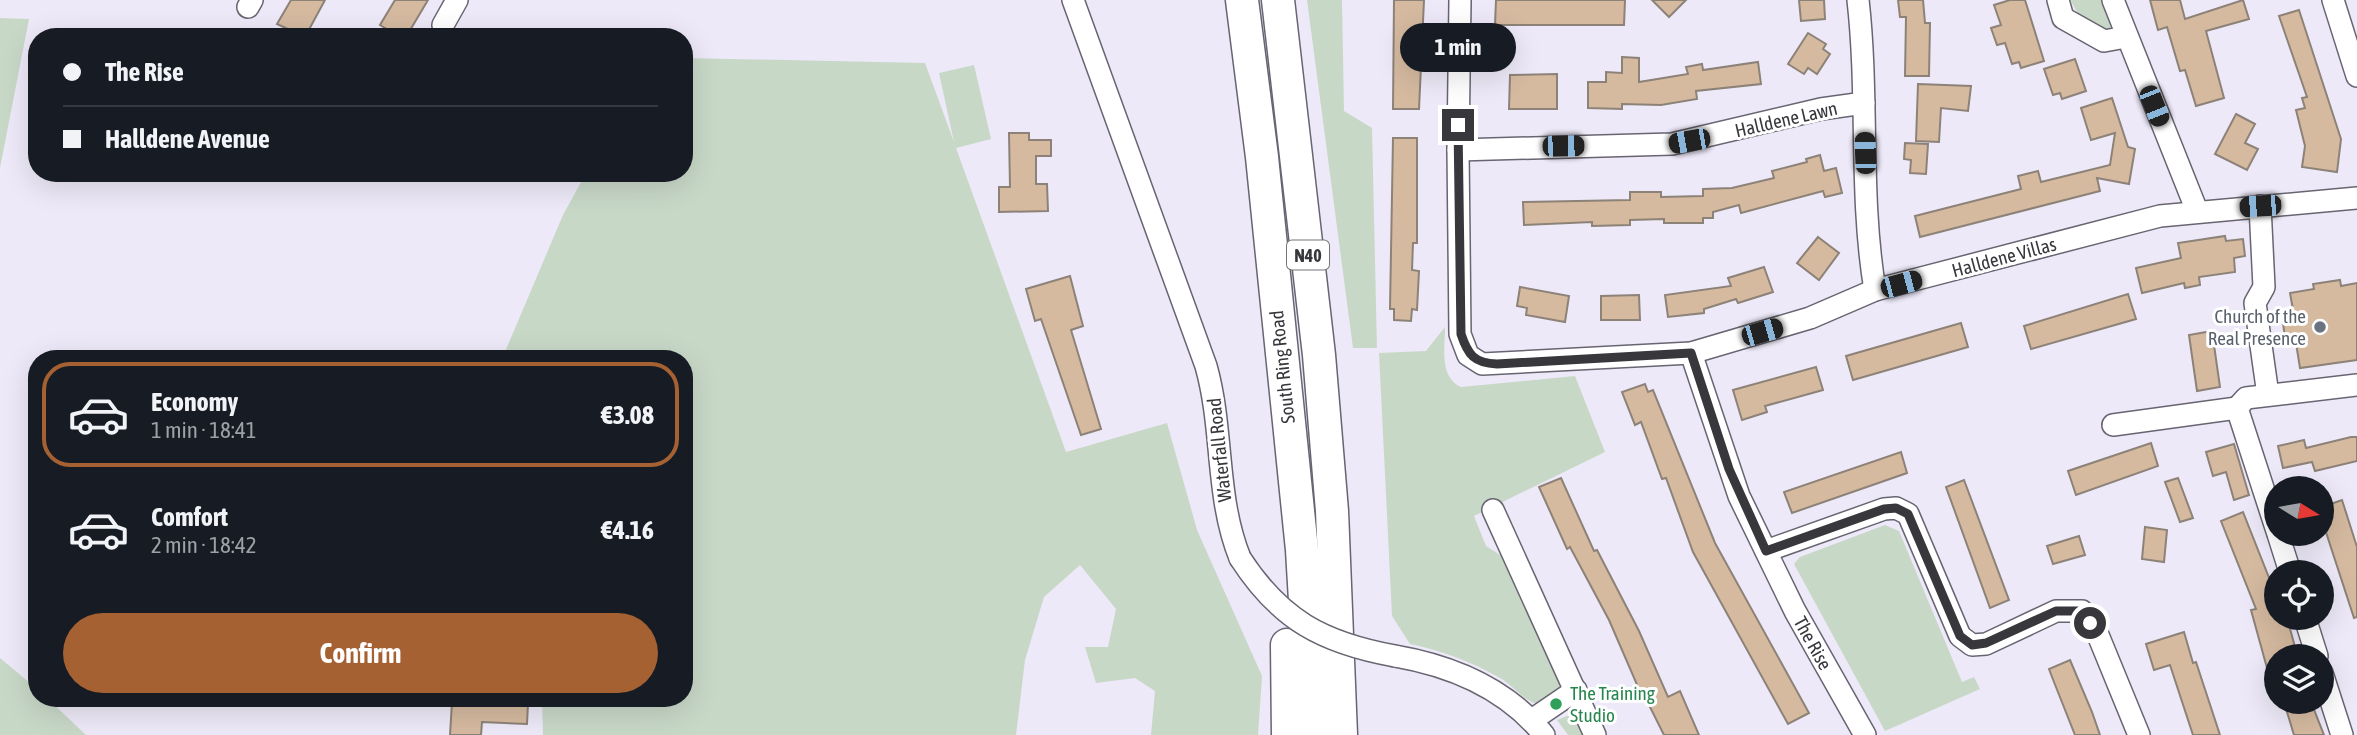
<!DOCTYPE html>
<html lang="en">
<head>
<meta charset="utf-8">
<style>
	:root { --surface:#171b24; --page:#242831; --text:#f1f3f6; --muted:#9ea1a6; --line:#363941; --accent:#a66132 }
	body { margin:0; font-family:"Asap Condensed",sans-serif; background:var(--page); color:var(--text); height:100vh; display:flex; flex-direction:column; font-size:26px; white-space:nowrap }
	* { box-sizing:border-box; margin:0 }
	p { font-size:23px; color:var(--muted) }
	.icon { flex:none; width:38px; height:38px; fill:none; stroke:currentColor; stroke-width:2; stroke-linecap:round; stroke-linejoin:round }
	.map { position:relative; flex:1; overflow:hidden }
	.details { position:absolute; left:28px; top:350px; width:665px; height:357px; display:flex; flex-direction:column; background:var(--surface); border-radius:28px; box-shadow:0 7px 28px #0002 }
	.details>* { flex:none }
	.guide { position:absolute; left:28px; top:28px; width:665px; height:154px; border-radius:28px; box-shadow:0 7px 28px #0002; display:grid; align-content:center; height:154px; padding:0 35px; background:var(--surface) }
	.needle { width:46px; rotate:101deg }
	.buttons { position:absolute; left:2264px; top:476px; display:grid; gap:14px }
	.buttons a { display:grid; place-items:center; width:70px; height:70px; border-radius:50%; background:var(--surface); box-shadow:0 7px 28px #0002; font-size:35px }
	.end { position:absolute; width:32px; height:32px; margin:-16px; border:9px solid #38373c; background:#fff; box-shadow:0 0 0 4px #fff }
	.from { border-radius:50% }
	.bubble { position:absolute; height:49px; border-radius:24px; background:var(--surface); box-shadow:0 7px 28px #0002; font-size:23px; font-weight:700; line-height:49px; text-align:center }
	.car { position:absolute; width:21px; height:42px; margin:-21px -10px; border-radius:9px; box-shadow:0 0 5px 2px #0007; background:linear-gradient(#222 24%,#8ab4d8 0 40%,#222 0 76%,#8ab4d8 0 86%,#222 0) }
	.guide b { display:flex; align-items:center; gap:24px; height:66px; font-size:26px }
	.guide b+b { border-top:2px solid var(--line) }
	.guide i { width:18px; height:18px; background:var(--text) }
	ul { padding:12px 0 0; list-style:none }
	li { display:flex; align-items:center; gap:21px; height:105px; margin:0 14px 10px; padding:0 21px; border:4px solid transparent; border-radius:28px }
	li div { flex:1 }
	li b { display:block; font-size:26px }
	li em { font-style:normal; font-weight:700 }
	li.current { border-color:var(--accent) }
	li>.icon { width:63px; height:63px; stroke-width:1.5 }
	.cta { display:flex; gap:14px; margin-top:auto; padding:14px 35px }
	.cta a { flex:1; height:80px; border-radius:42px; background:var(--accent); color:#fff; font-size:28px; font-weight:700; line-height:80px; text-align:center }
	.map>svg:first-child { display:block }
	.green { fill:#c8d8c7 }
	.building { fill:#d5baa0; stroke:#8d8278; stroke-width:2 }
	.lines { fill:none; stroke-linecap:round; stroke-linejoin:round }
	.minor-casing { stroke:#686471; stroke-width:24 }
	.highway-casing { stroke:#686471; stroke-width:35 }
	.minor { stroke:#fff; stroke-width:21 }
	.highway { stroke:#fff; stroke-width:32 }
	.minor-bridge-casing { stroke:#686471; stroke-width:24; stroke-linecap:butt }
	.minor-bridge { stroke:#fff; stroke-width:21 }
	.route { stroke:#38373c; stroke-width:9 }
	.worship-dot { fill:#6b7280; stroke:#fff; stroke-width:2.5 }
	.leisure-dot { fill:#2e9e5b; stroke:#fff; stroke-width:2.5 }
	.labels { text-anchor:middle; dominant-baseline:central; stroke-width:6; stroke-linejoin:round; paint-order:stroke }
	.shield { fill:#fff; stroke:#747376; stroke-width:2 }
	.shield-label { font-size:18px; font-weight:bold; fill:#38373c }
	.street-label { font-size:19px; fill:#38373c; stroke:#fff }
	.worship-label { font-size:19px; fill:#5b616d; stroke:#fff; text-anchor:end }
	.leisure-label { font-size:19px; fill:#27864d; stroke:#fff; text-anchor:start }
</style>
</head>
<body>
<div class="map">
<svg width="2357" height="735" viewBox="0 0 2357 735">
	<rect width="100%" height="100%" fill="#ede9f8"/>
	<g class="green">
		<path d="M1307 0H1342L1344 111 1372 128 1377 348H1353Z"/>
		<path d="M2071 0H2104L2111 22 2110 30C2092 26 2077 18 2071 0Z"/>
		<path d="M0 18 29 19 0 168Z"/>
		<path d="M684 58 925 63 954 142 939 73 974 65 991 139 956 148 1066 452 1167 423 1197 530 1262 676 1258 735H1151L1155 691 1135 678 1096 683 1085 647H1108L1116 609 1080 565 1044 597 1025 660 1016 735H543L542 698H684V359H502L563 215 586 173H684Z"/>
		<path d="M1445 327C1445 348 1439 377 1461 387L1575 376 1605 452 1474 516 1486 546 1508 560 1559 681 1560 693 1537 704C1523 700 1514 687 1502 679 1472 662 1443 651 1410 644L1392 616 1379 353 1426 351Z"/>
		<path d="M1885 525 1899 531 1962 682 1974 677 1980 689 1885 731 1794 564 1800 557Z"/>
		<path d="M0 658 37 689V698H47L86 735H0Z"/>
		<path d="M1572 714 1584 735H1568L1557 720Z"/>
	</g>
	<g class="building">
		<path d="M291 0H325L305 37 277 24Z"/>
		<path d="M395 0H428L406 37H400L380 25Z"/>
		<path d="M1394 0H1424L1419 109H1393Z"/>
		<path d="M1496 0H1625L1624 25H1495Z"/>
		<path d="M1652 0H1686L1669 17Z"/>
		<path d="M1799 0H1824L1825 19 1801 21Z"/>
		<path d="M1898 0H1923L1925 23H1930L1929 76H1905L1906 17H1900Z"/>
		<path d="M2010 0H2025L2044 61 2021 68 2019 62 2012 64 2005 43 1997 45 1991 28 2001 25 1994 5Z"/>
		<path d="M2150 0H2180L2185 19 2243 0 2249 19 2206 31 2224 98 2196 106 2185 70 2180 71 2167 27 2158 30Z"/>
		<path d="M2299 10 2341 139 2337 172 2302 167 2305 146 2296 110 2305 108 2302 98 2307 97 2279 16Z"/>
		<path d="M1808 33 1826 44 1823 49 1830 54 1817 74 1808 68 1804 74 1788 64Z"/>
		<path d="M1622 57 1639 58V82L1688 74 1686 67 1702 64 1703 70 1758 62 1761 84 1696 91 1697 99 1661 105 1622 104V109L1588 108V82H1606V72L1622 73Z"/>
		<path d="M2075 59 2086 91 2062 99 2060 93 2053 95 2044 69Z"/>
		<path d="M1557 74V109H1509L1510 75Z"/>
		<path d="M1918 84 1971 86 1968 111 1941 108 1939 142 1916 141Z"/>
		<path d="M2112 98 2128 147 2135 149 2129 184 2097 178 2100 191 1920 237 1915 216 2021 189 2018 176 2038 171 2041 182 2110 165 2115 133 2091 140 2081 108Z"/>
		<path d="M2236 114 2255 124 2245 143 2258 149 2247 170 2215 154Z"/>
		<path d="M1009 133H1029V140H1051V156H1036V184H1047L1048 211 999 212V187H1010Z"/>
		<path d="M1393 138H1417V243H1413L1412 270 1419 271 1418 290 1417 310 1412 309 1411 321 1394 320V309H1390Z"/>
		<path d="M1905 143 1928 144 1926 174 1910 173 1911 160 1904 159Z"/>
		<path d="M1820 155 1824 171 1836 168 1842 193 1825 197 1823 191 1741 213 1739 205 1713 212V218H1703V223H1664V219L1630 220V225L1592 226V222L1524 225 1523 202 1630 200V192H1661V197L1703 196V189L1732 188 1774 178 1772 171 1807 162 1806 159Z"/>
		<path d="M2225 236 2226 241 2243 239 2245 256 2234 258 2235 272 2199 277 2200 285 2185 288 2184 283 2142 293 2136 268 2181 258 2178 243Z"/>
		<path d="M1818 237 1839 253 1819 280 1797 263Z"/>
		<path d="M1764 267 1773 292 1738 303 1736 299 1704 309V313L1668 317 1665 295 1731 286 1728 278Z"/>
		<path d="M1070 276 1083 326 1071 330 1101 429 1081 435 1041 319 1035 321 1026 289Z"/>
		<path d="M2340 280 2341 286 2357 283V360L2300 368 2296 343 2292 344 2291 338H2285L2283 323 2288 322 2287 316 2294 315 2290 293 2314 289 2313 284Z"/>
		<path d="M1520 287 1569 296 1565 322 1526 315 1527 308 1517 306Z"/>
		<path d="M2128 294 2136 319 2031 349 2024 326Z"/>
		<path d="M1639 295 1640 320H1601V296Z"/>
		<path d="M1961 323 1968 347 1853 380 1846 356Z"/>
		<path d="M2212 331 2220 387 2197 391 2189 335Z"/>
		<path d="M1816 367 1823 390 1765 406 1767 412 1742 420 1733 390Z"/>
		<path d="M1645 384 1648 392 1653 390 1715 543 1809 713 1788 724 1693 552 1666 478 1662 479 1641 422 1635 425 1622 392Z"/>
		<path d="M2351 437H2357V461L2315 471 2312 462 2283 468 2278 446 2304 440 2306 448Z"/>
		<path d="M2151 443 2158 466 2076 495 2068 471Z"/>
		<path d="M2234 444 2249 495 2234 500 2226 472 2213 476 2206 452Z"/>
		<path d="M1901 452 1907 473 1792 513 1784 492Z"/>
		<path d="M1561 478 1594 551 1597 550 1639 631 1668 697 1680 691 1699 735H1664L1643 693 1641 694 1609 620 1570 547 1567 549 1539 487Z"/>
		<path d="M2178 478 2193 518 2180 522 2165 482Z"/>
		<path d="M1964 480 2009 600 1990 608 1946 487Z"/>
		<path d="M2342 500 2357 547V617L2354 618 2322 520V507Z"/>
		<path d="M2243 512 2277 598V618H2287L2297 654 2277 656V685L2272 686 2251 610 2256 609 2221 521Z"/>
		<path d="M2145 527 2167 530 2164 562 2142 559Z"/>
		<path d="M2079 536 2085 555 2053 564 2047 546Z"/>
		<path d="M2184 632 2193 663 2196 662 2220 735H2193L2170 665 2154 670 2146 644Z"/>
		<path d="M2070 660 2092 712 2100 735H2075L2052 677 2049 669Z"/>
		<path d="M452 702 528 704 527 724 482 722 481 735H450Z"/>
		<path d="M2284 702H2311L2324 735H2294Z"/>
	</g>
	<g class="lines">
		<defs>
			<g id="minor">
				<path d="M1073 0 1206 366C1224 430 1215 496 1240 558"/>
				<path d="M1460 0 1458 150 1460 334 1468 355 1482 364 1691 353 1810 318 1875 290 2160 216 2357 198"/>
				<path d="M1858 0C1869 96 1859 195 1875 290"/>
				<path d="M2058 0 2063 18 2104 41 2126 37"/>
				<path d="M2113 0 2197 211"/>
				<path d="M2333 0 2357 76"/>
				<path d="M248 7 252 0"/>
				<path d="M443 25 457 0"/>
				<path d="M1458 150 1672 144 1821 109 1864 103"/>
				<path d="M2260 206 2264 287 2255 303 2268 395"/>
				<path d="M1691 353 1739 496 1795 611 1865 735"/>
				<path d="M2113 425 2237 408"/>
				<path d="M1493 510 1595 735"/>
				<path d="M2277 531 2237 408 2246 398 2357 385"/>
				<path d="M2278 534 2290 572"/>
				<path d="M1766 551 1884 509 1896 508 1908 514 1960 636 1972 645 1986 644 2056 611H2082L2098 635 2139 735"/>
				<path d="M2305 618 2317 656"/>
				<path d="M1395 656C1453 666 1506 688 1544 735"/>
				<path d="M2322 673 2342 735"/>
				<path d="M1532 720 1576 690"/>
			</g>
			<g id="highway">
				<path d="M1242 0 1262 157 1302 550 1313 735"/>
				<path d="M1278 0 1319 355 1332 511 1341 735"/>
				<path d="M1287 645 1288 735"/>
			</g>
		</defs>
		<use href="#minor" class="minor-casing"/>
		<use href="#highway" class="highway-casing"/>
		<use href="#minor" class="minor"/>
		<use href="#highway" class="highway"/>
		<defs>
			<path id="minor-bridge" d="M1240 558C1280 620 1323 643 1395 656"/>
		</defs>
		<use href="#minor-bridge" class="minor-bridge-casing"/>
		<use href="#minor-bridge" class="minor-bridge"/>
	</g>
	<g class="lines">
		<path class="route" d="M1458 125 1461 334C1468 355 1474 363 1497 364L1691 353 1729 469 1766 551 1884 509 1896 508 1908 514 1960 636 1972 645 1986 643 2056 611H2082L2090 623"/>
	</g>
	<circle class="worship-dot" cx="2320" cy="327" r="7"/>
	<circle class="leisure-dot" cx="1556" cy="704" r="7"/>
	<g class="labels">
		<rect class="shield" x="1287" y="240.5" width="42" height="29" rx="5"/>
		<g class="shield-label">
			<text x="1308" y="255">N40</text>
		</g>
		<g class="street-label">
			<text transform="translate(1786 119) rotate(-13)">Halldene Lawn</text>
			<text transform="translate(2004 257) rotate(-15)">Halldene Villas</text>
			<text transform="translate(1282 367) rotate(-96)">South Ring Road</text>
			<text transform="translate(1219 450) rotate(-96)">Waterfall Road</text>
			<text transform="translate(1813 643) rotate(61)">The Rise</text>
		</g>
		<g class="worship-label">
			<text x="2306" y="316">Church of the<tspan x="2306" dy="22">Real Presence</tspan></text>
		</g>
		<g class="leisure-label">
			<text x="1570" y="693">The Training<tspan x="1570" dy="22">Studio</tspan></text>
		</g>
	</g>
</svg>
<div class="buttons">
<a><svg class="needle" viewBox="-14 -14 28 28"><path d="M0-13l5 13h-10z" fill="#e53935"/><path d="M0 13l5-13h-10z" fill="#9ea1a6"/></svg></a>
<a><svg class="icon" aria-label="locate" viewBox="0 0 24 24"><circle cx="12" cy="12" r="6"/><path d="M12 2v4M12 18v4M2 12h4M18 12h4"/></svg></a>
<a><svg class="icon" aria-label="layers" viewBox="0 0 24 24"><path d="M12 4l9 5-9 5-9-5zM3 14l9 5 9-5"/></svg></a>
</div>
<i class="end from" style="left:2090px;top:623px"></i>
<i class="end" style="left:1458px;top:125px"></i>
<div class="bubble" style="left:1400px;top:23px;width:116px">1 min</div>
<i class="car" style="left:2154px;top:106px;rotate:158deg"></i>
<i class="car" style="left:1689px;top:141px;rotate:260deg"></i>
<i class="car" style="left:1563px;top:146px;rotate:89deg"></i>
<i class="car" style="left:1865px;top:153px;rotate:358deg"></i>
<i class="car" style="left:2260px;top:206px;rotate:266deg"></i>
<i class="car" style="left:1901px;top:284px;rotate:75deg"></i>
<i class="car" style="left:1762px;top:332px;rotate:74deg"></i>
<div class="guide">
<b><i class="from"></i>The Rise</b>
<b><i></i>Halldene Avenue</b>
</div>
<section class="details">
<ul>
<li class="current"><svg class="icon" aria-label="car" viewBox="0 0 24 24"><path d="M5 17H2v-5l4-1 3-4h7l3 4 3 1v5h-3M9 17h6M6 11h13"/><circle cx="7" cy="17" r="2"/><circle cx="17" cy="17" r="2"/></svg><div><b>Economy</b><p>1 min · 18:41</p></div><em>€3.08</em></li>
<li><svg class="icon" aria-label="car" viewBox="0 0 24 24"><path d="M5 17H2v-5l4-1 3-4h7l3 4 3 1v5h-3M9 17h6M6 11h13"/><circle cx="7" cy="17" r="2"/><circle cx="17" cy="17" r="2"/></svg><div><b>Comfort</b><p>2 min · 18:42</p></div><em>€4.16</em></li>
</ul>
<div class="cta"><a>Confirm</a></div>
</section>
</div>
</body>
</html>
